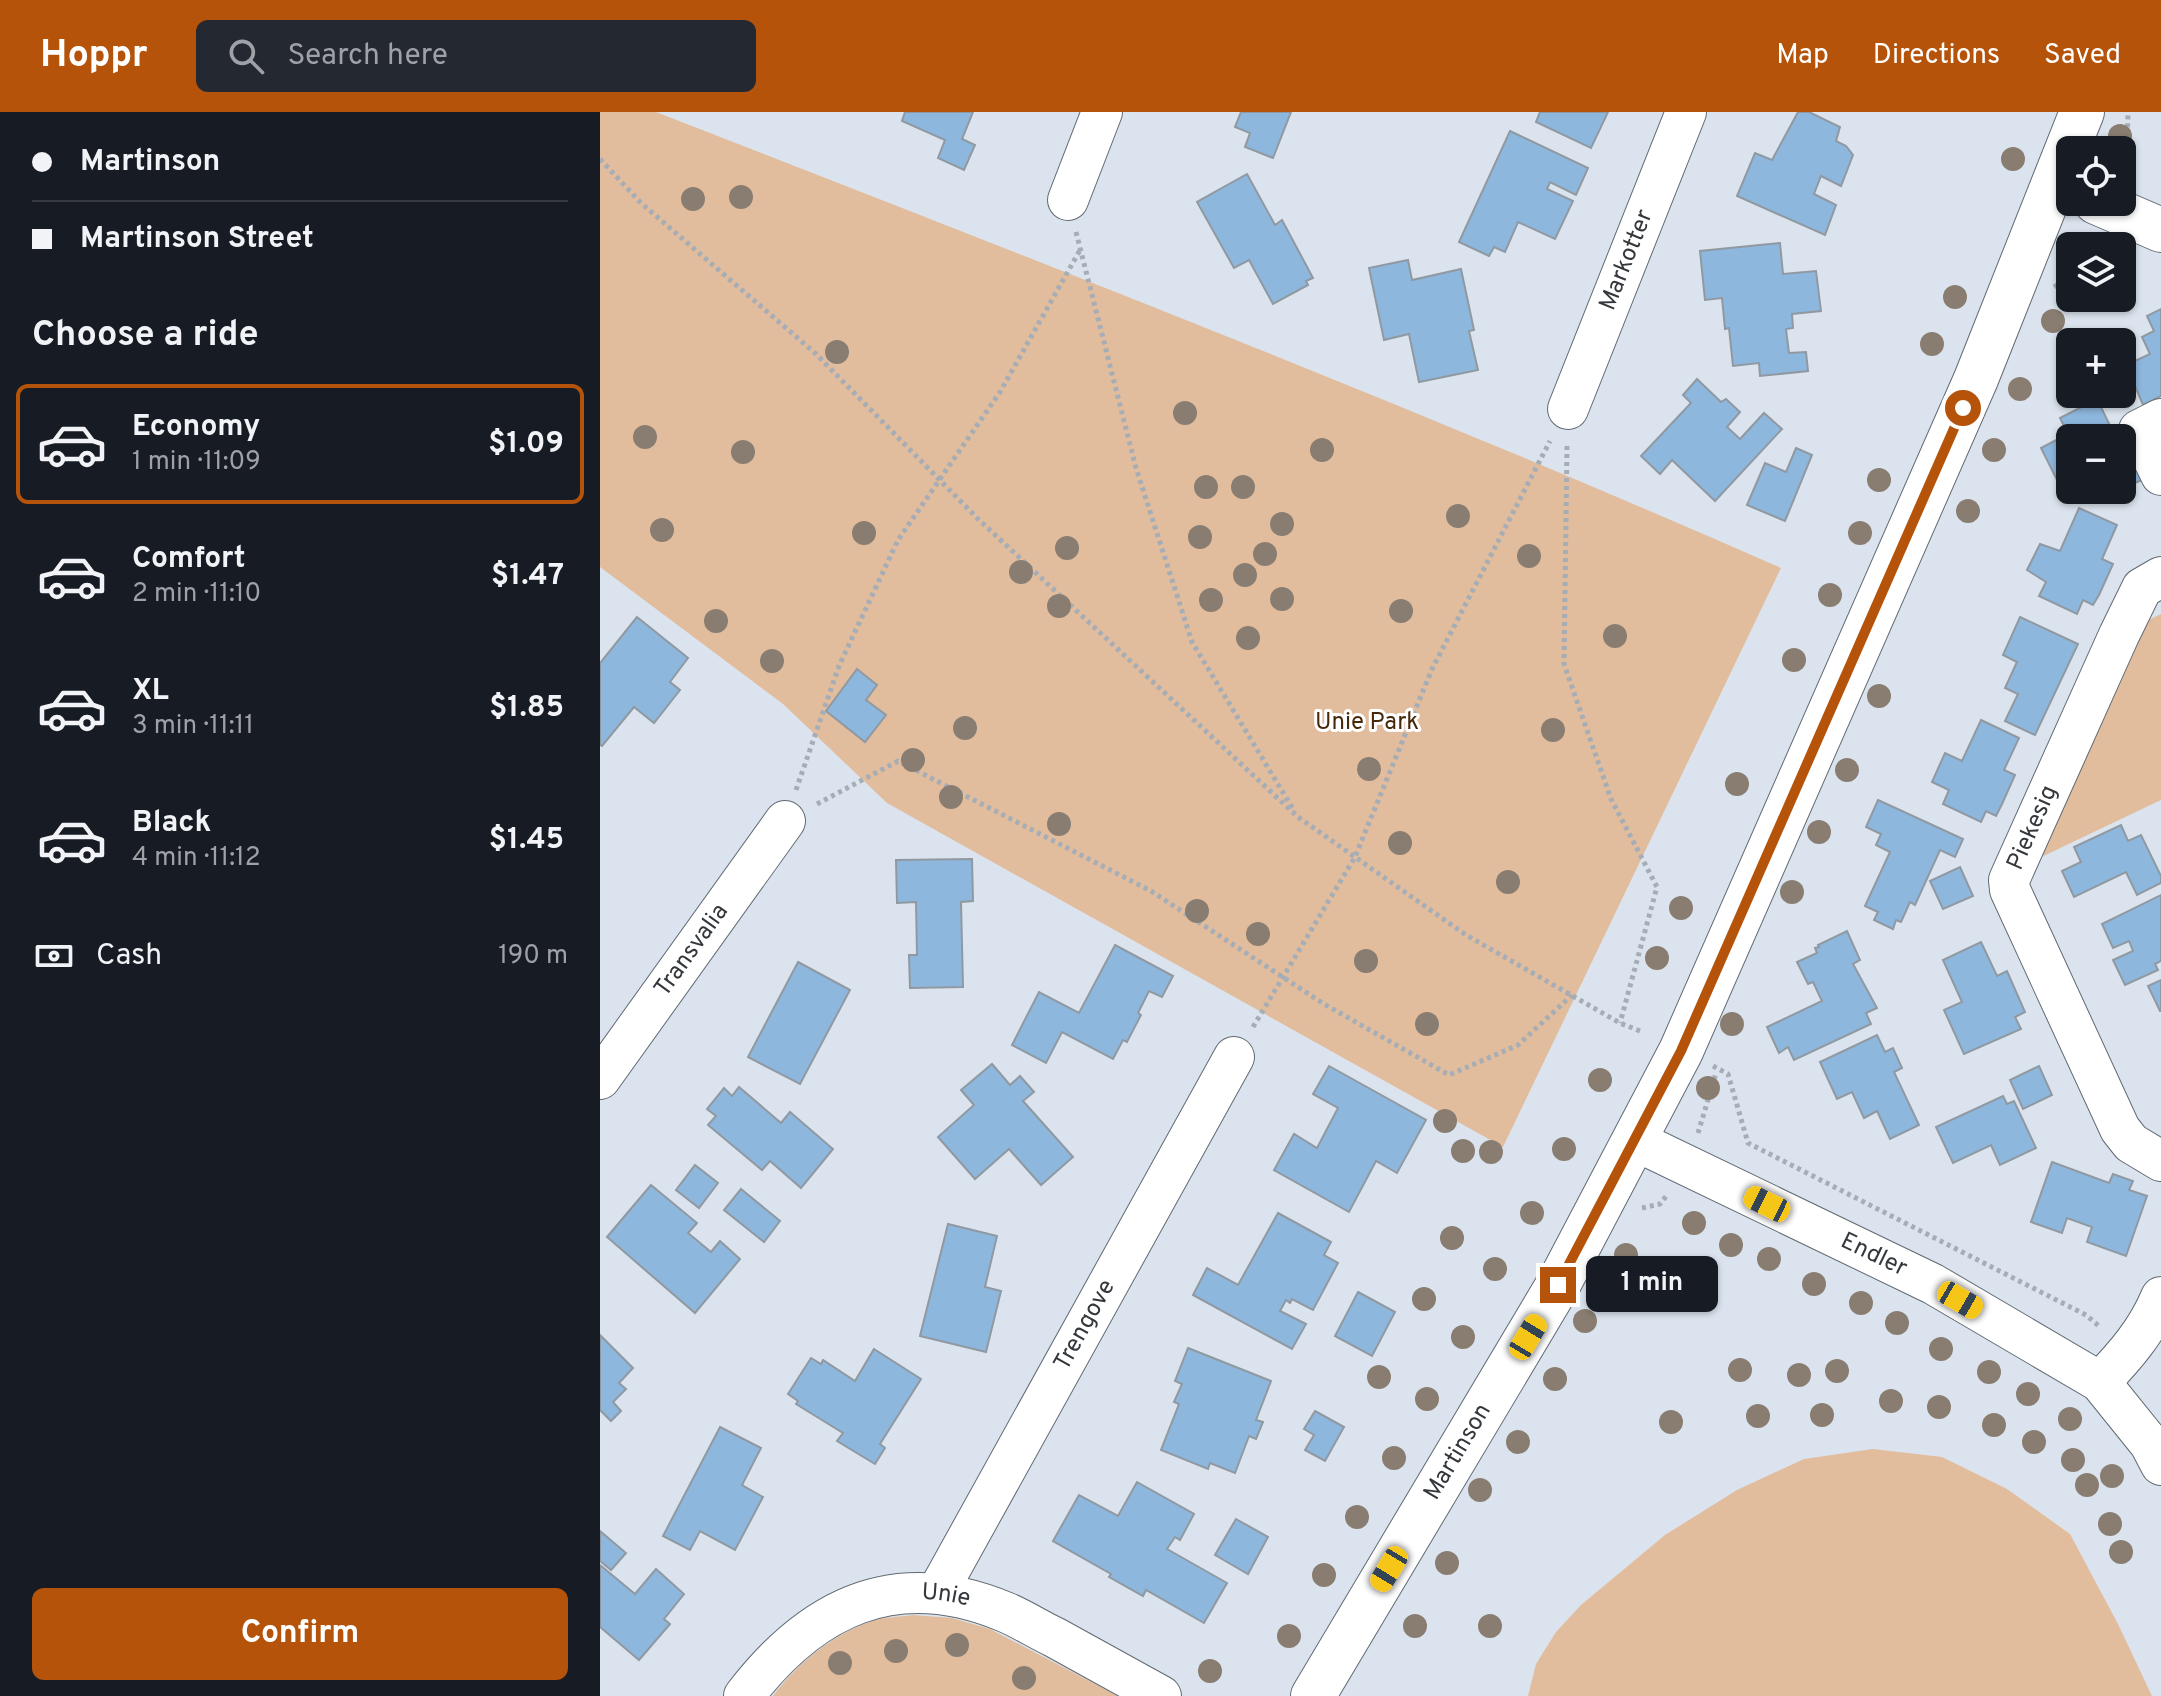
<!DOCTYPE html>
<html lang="en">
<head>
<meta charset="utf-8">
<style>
	:root { --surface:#171b24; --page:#242831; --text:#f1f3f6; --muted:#9ea1a6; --line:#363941; --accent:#b45309 }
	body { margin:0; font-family:Overpass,sans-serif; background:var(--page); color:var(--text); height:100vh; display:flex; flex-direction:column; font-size:30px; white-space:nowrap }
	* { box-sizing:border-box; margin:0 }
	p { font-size:26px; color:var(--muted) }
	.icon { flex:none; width:44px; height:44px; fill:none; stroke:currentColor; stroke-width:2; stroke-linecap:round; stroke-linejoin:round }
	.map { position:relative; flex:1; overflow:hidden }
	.drawer { display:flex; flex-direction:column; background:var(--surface); width:600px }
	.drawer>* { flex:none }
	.hud { display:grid; align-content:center; height:176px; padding:0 32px; background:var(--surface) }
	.tools { position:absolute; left:1456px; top:24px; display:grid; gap:16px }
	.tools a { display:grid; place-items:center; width:80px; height:80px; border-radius:12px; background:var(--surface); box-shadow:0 2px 6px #0004; font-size:40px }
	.end { position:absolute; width:36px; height:36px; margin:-18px; border:10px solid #b45309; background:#fff; box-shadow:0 0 0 4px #fff }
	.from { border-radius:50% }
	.bubble { position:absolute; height:56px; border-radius:12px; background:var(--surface); box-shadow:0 2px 6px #0004; font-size:26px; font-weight:700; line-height:56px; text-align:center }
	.car { position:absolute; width:24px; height:48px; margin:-24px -12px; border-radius:10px; box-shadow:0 0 6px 2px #0007; background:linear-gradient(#f5c518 24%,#345 0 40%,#f5c518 0 76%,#345 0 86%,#f5c518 0) }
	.hud b { display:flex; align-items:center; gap:28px; height:76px; font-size:30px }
	.hud b+b { border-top:2px solid var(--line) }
	.hud i { width:20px; height:20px; background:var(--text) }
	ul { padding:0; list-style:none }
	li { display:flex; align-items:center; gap:24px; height:120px; margin:0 16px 12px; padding:0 16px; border:4px solid transparent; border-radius:12px }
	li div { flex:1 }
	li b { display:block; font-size:30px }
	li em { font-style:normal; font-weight:700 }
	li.active { border-color:var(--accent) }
	li>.icon { width:72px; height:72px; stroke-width:1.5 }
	h2 { padding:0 32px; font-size:36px; line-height:96px }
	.pay { display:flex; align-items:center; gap:20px; height:88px; padding:0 32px; font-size:30px }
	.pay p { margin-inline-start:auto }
	.cta { display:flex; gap:16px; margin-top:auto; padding:16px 32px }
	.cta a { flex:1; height:92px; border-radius:12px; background:var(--accent); color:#fff; font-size:32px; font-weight:700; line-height:92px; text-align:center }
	header { display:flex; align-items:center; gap:48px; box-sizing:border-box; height:112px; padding:0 40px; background:var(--accent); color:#fff }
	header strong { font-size:38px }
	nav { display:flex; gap:44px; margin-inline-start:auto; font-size:28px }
	.search { width:560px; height:72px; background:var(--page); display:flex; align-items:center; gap:20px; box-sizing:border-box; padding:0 28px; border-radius:12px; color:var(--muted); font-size:30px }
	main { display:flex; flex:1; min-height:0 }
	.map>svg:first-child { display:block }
	.green { fill:#e1bd9e }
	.building { fill:#8eb7de; stroke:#9099a1; stroke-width:2 }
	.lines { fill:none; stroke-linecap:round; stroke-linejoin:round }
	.street-casing { stroke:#616a72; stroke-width:42 }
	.secondary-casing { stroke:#616a72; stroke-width:46 }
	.path { stroke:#a6adb5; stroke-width:5; stroke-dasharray:4 4; stroke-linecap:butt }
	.street { stroke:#fff; stroke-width:40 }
	.secondary { stroke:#fff; stroke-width:44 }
	.tree { fill:#897d71 }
	.route { stroke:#b45309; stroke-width:10 }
	.labels { text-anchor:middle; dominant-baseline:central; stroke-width:6; stroke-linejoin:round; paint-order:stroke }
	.street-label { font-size:24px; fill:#34383c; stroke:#fff }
	.park-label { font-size:24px; fill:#46290a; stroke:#fff }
</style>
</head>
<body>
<header>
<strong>Hoppr</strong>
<div class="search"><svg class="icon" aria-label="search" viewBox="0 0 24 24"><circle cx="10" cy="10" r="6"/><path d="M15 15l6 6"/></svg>Search here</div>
<nav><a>Map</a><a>Directions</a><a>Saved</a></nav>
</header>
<main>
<section class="drawer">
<div class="hud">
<b><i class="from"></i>Martinson</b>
<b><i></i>Martinson Street</b>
</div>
<h2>Choose a ride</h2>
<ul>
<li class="active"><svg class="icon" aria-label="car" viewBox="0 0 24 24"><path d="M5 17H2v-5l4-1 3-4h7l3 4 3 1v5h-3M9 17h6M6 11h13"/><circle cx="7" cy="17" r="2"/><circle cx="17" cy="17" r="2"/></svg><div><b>Economy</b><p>1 min · 11:09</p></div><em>$1.09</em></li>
<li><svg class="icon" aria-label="car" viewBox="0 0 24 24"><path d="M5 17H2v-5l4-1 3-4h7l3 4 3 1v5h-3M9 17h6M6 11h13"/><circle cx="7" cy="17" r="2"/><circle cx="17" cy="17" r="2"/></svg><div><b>Comfort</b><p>2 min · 11:10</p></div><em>$1.47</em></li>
<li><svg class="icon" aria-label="car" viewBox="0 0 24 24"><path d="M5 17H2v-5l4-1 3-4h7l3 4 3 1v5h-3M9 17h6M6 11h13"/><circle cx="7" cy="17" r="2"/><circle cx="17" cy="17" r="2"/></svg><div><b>XL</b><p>3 min · 11:11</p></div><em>$1.85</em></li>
<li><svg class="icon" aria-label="car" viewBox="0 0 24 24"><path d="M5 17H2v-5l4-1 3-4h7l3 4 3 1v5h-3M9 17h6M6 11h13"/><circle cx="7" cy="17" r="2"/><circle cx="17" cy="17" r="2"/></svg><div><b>Black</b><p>4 min · 11:12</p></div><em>$1.45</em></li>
</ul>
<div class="pay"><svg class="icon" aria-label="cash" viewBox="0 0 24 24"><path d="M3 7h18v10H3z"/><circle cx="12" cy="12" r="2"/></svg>Cash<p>190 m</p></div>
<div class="cta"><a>Confirm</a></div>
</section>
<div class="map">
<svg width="1561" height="1584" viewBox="0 0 1561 1584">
	<rect width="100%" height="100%" fill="#dbe4ee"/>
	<g class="green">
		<path d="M0 0H56C433 147 811 293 1181 456L903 1035 287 691 183 592 0 455Z"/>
		<path d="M1561 502V688L1435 748 1544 510Z"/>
		<path d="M1273 1337 1342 1345 1407 1377 1470 1422 1518 1512 1552 1584H928L936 1552 956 1520 981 1493 1065 1423 1137 1378 1204 1347Z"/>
		<path d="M313 1503 352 1506 390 1517 518 1584H173C197 1552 231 1524 269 1510 282 1505 299 1505 313 1503Z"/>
	</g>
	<g class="building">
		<path d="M305 0H373L362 27 375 33 364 58 338 46 345 28 302 9Z"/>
		<path d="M641 0H691L673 46 645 35 650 21 635 15Z"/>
		<path d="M940 0H1008L991 36 936 10Z"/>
		<path d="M1198 0H1209L1240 15 1236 29 1246 34 1253 43 1241 74 1221 64 1214 82 1236 93 1225 123 1137 84 1155 41 1172 48Z"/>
		<path d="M910 19 988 56 976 83 950 70 947 77 973 89 955 127 918 110 905 140 894 135 889 144 859 130Z"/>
		<path d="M647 62 675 113 682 108 713 166 706 169 708 173 673 192 649 148 634 156 597 90Z"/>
		<path d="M1180 131 1183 162 1216 159 1221 199 1192 202 1193 216 1186 217 1189 241 1206 240 1208 259 1160 264 1159 251 1133 254 1129 216 1125 217 1122 186 1105 188 1100 139Z"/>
		<path d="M808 148 812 168 861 157 874 218 869 219 878 258 819 270 809 222 784 228 769 156Z"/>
		<path d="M1561 197V284L1543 293 1526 253 1550 242 1542 225 1554 219 1547 204Z"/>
		<path d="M1097 267 1121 290 1126 287 1140 300 1127 315 1140 327 1164 301 1182 317 1115 389 1072 348 1060 362 1041 344 1091 291 1083 283Z"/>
		<path d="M1497 287 1516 326H1470V369L1460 374 1441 336 1468 322 1460 306Z"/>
		<path d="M1196 336 1212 343 1185 409 1147 393 1165 351 1186 360Z"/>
		<path d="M1533 337 1547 366 1530 373 1522 357V339L1523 342Z"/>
		<path d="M1479 396 1517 413 1502 447 1513 452 1499 483 1493 493 1483 488 1477 502 1439 484 1446 470 1427 458 1440 432 1460 439Z"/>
		<path d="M37 505 88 546 70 570 80 578 54 611 34 595 2 634 0 633V551Z"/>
		<path d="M1420 505 1478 532 1435 623 1405 609 1418 582 1405 576 1417 550 1403 543Z"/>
		<path d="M257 557 277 573 266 588 286 603 265 630 226 599Z"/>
		<path d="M1381 608 1419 626 1404 658 1415 663 1402 692 1396 704 1386 699 1381 710 1343 692 1349 678 1332 670 1345 641 1362 649Z"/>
		<path d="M1278 688 1363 727 1355 745 1340 738 1315 793 1310 790 1301 810 1296 808 1293 817 1274 808 1278 800 1265 794 1290 740 1276 733 1281 722 1266 715Z"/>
		<path d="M1521 713 1528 729 1541 723 1561 764V771L1537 783 1526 760 1474 785 1462 759 1481 750 1474 735Z"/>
		<path d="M372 747 373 789 361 790 363 875 310 876 309 843H317L316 790 297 791 296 748Z"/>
		<path d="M1360 755 1373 784 1343 797 1330 769Z"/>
		<path d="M1561 783V849L1555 852 1558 858 1525 873 1513 848 1533 839 1529 829 1513 836 1502 812Z"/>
		<path d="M1247 819 1260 848 1253 852 1277 896 1266 901 1271 912 1194 948 1188 935 1179 941 1167 915 1222 889 1213 870 1208 872 1197 850 1217 841 1215 836 1219 835 1218 833Z"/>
		<path d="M1381 830 1397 864 1407 859 1425 900 1415 905 1421 917 1364 942 1344 898 1362 890 1343 848Z"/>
		<path d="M515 833 573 864 562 885 549 879 538 901 541 903 527 930 523 928 513 947 462 920 446 951 412 933 439 880 479 901Z"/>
		<path d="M198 850 250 878 200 972 148 945Z"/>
		<path d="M1561 868V899H1560L1548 874Z"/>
		<path d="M1277 923 1285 940 1293 936 1302 956 1294 960 1319 1013 1290 1027 1277 999 1264 1006 1252 980 1237 987 1220 950Z"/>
		<path d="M392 952 410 973 420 964 434 980 423 989 473 1045 441 1073 409 1037 375 1067 338 1025 374 993 361 978Z"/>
		<path d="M729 954 826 1008 797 1061 776 1049 749 1100 674 1058 694 1022 717 1036 738 996 713 982Z"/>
		<path d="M1439 954 1452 983 1423 997 1410 968Z"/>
		<path d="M139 975 181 1011 190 1000 233 1037 201 1076 170 1049 162 1058 108 1013 116 1004 107 997 124 976 132 984Z"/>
		<path d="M1403 984 1407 992 1414 989 1436 1036 1400 1053 1391 1033 1353 1051 1336 1015Z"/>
		<path d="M1452 1050 1509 1071 1513 1062 1533 1069 1529 1078 1547 1084 1526 1144 1487 1130 1492 1115 1467 1106 1462 1121 1431 1110Z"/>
		<path d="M95 1053 118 1071 99 1096 76 1078Z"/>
		<path d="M51 1073 97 1111 88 1121 111 1140 120 1129 140 1147 95 1201 7 1125Z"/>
		<path d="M141 1077 180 1109 164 1130 124 1098Z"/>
		<path d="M678 1101 731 1130 724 1143 738 1151 713 1198 692 1187 690 1191 686 1188 680 1199 706 1212 692 1237 593 1183 607 1156 638 1173Z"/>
		<path d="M348 1112 397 1124 385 1175 401 1179 386 1240 320 1224Z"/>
		<path d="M758 1180 795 1200 772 1244 735 1224Z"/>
		<path d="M0 1223 33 1256 19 1271 26 1277 13 1290 21 1299 11 1309 0 1298Z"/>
		<path d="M588 1236 671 1269 656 1308 663 1310 656 1327 649 1324 635 1361 610 1351 608 1357 561 1338 579 1292 574 1290 582 1272 575 1269Z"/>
		<path d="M274 1237 321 1267 280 1332 285 1336 275 1352 237 1329 243 1321 196 1292 198 1289 188 1282 211 1246 221 1252 223 1248 255 1269Z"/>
		<path d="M715 1299 744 1315 725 1349 705 1338 714 1323 704 1317Z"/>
		<path d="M120 1315 161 1336 142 1373 163 1385 135 1438 100 1419 90 1438 63 1424Z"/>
		<path d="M537 1370 594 1402 580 1428 575 1425 567 1437 627 1471 604 1511 546 1478 543 1484 509 1465 511 1462 453 1429 479 1383 518 1404Z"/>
		<path d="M636 1407 668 1425 648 1462 615 1443Z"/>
		<path d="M0 1419 26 1441 11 1458 0 1449Z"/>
		<path d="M0 1453 35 1482 56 1457 84 1482 64 1507 70 1512 39 1548 0 1515Z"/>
	</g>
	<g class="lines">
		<defs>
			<g id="street">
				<path d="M468 88 502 0"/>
				<path id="s1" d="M968 297 1086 0"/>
				<path d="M1561 307 1539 318 1561 363"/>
				<path d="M1561 465 1542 476 1519 523 1409 768 1410 778 1520 1017 1531 1031 1561 1049"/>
				<path id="s2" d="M0 967 185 709"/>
				<path id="s3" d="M1034 1028 1333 1172 1500 1270 1550 1332 1561 1353"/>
				<path d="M1500 1270C1525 1244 1547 1219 1561 1185"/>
				<path id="s4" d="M337 1481 634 945"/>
				<path id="s5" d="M144 1584C212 1495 295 1454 405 1500 422 1507 437 1517 454 1525 490 1545 525 1564 561 1584"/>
			</g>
			<g id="secondary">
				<path d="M1496 90 1561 118"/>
				<path id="s6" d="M713 1584 958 1173 1081 939 1376 267 1482 0"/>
			</g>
		</defs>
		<use href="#street" class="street-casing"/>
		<use href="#secondary" class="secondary-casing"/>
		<g class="path">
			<path d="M0 47 41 91 215 241 378 407 698 705 866 823 1020 911 1040 919"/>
			<path d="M1523 63 1527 36 1528 0"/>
			<path d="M476 120 536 356 592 530 693 697"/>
			<path d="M1454 175 1470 165"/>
			<path d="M967 334 964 552 1011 687 1057 775 1020 911"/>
			<path d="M196 678 239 554 298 428 400 280 480 138"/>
			<path d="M217 692 298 649 551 779 724 892 849 963 918 933 972 883"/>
			<path d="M653 915 755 745 832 557 950 329"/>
			<path d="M1113 954 1128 962 1148 1031 1486 1203 1500 1215"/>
			<path d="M1098 1021 1116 961"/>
			<path d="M1042 1096 1060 1092 1067 1083"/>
		</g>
		<use href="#street" class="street"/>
		<use href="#secondary" class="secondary"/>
	</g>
	<g class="tree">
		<circle cx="1520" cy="24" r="12"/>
		<circle cx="1413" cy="47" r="12"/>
		<circle cx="141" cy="85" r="12"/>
		<circle cx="93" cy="87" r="12"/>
		<circle cx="1355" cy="185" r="12"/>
		<circle cx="1453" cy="209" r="12"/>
		<circle cx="1332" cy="232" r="12"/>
		<circle cx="237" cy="240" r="12"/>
		<circle cx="1420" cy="277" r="12"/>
		<circle cx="585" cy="301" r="12"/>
		<circle cx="45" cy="325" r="12"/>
		<circle cx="722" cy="338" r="12"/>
		<circle cx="1394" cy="338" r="12"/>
		<circle cx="143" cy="340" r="12"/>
		<circle cx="1279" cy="368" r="12"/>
		<circle cx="606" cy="375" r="12"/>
		<circle cx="643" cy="375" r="12"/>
		<circle cx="1368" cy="399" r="12"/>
		<circle cx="858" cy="404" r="12"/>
		<circle cx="682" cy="412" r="12"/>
		<circle cx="62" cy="418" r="12"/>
		<circle cx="264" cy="421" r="12"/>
		<circle cx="1260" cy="421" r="12"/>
		<circle cx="600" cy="425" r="12"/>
		<circle cx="467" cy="436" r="12"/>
		<circle cx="665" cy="442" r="12"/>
		<circle cx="929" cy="444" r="12"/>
		<circle cx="421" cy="460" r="12"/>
		<circle cx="645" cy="463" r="12"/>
		<circle cx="1230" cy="483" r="12"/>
		<circle cx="682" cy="487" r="12"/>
		<circle cx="611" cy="488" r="12"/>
		<circle cx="459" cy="494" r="12"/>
		<circle cx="801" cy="499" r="12"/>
		<circle cx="116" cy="509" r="12"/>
		<circle cx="1015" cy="524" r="12"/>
		<circle cx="648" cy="526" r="12"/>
		<circle cx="1194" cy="548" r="12"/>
		<circle cx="172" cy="549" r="12"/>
		<circle cx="1279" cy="584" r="12"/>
		<circle cx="365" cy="616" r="12"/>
		<circle cx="953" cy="618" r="12"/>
		<circle cx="313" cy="648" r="12"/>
		<circle cx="769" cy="657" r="12"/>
		<circle cx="1247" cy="658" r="12"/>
		<circle cx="1137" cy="672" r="12"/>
		<circle cx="351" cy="685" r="12"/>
		<circle cx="459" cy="712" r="12"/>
		<circle cx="1219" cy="720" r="12"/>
		<circle cx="800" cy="731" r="12"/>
		<circle cx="908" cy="770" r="12"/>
		<circle cx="1192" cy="780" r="12"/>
		<circle cx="1081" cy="796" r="12"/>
		<circle cx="597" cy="799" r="12"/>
		<circle cx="658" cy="822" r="12"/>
		<circle cx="1057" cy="846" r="12"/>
		<circle cx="766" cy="849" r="12"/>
		<circle cx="827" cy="912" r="12"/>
		<circle cx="1132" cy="912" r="12"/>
		<circle cx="1000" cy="968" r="12"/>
		<circle cx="1108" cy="976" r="12"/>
		<circle cx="845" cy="1009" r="12"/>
		<circle cx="964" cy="1037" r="12"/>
		<circle cx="863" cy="1039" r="12"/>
		<circle cx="891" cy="1040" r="12"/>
		<circle cx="932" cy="1101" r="12"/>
		<circle cx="1094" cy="1111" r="12"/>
		<circle cx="852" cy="1126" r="12"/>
		<circle cx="1131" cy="1133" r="12"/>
		<circle cx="1026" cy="1143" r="12"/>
		<circle cx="1169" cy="1147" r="12"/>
		<circle cx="895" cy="1157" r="12"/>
		<circle cx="1214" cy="1172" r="12"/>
		<circle cx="824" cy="1187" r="12"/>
		<circle cx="1261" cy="1191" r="12"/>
		<circle cx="985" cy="1209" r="12"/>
		<circle cx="1297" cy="1211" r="12"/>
		<circle cx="863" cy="1225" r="12"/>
		<circle cx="1341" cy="1237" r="12"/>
		<circle cx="1140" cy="1258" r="12"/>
		<circle cx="1237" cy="1259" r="12"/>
		<circle cx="1389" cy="1260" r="12"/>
		<circle cx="1199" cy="1263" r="12"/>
		<circle cx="779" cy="1265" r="12"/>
		<circle cx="955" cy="1267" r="12"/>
		<circle cx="1428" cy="1282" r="12"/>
		<circle cx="827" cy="1287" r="12"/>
		<circle cx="1291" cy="1289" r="12"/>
		<circle cx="1339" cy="1295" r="12"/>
		<circle cx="1222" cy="1303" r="12"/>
		<circle cx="1158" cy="1304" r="12"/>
		<circle cx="1470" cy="1307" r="12"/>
		<circle cx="1071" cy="1310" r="12"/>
		<circle cx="1394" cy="1313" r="12"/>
		<circle cx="918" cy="1330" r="12"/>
		<circle cx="1434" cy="1330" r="12"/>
		<circle cx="794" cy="1346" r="12"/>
		<circle cx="1473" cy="1348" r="12"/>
		<circle cx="1512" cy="1364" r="12"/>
		<circle cx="1487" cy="1373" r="12"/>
		<circle cx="880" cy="1378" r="12"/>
		<circle cx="757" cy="1405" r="12"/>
		<circle cx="1510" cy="1412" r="12"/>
		<circle cx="1521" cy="1440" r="12"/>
		<circle cx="847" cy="1451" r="12"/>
		<circle cx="724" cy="1463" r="12"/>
		<circle cx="815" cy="1514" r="12"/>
		<circle cx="890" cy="1514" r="12"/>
		<circle cx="689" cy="1524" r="12"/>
		<circle cx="357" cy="1533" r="12"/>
		<circle cx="296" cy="1539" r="12"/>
		<circle cx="240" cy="1551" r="12"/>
		<circle cx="610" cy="1559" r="12"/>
		<circle cx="424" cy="1566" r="12"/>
	</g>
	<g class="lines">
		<path class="route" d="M958 1173 1081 939 1363 296"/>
	</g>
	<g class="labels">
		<g class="street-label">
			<text stroke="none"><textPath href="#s1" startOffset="160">Markotter</textPath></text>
			<text transform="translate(1433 716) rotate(-66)">Piekesig</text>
			<text stroke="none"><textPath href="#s2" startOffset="158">Transvalia</textPath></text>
			<text stroke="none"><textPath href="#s3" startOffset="266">Endler</textPath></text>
			<text stroke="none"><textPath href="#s4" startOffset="306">Trengove</textPath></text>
			<text stroke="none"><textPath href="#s6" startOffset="284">Martinson</textPath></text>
			<text stroke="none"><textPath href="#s5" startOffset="238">Unie</textPath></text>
		</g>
		<g class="park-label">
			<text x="767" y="611">Unie Park</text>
		</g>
	</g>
</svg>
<div class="tools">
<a><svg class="icon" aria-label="locate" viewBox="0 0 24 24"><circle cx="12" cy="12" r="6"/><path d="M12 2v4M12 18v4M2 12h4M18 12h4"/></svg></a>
<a><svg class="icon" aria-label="layers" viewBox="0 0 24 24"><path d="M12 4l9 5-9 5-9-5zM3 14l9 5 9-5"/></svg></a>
<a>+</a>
<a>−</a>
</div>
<i class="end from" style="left:1363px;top:296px"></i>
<i class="end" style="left:958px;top:1173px"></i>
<div class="bubble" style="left:986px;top:1144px;width:132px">1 min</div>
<i class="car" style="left:1167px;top:1092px;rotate:296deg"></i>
<i class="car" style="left:1360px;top:1188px;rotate:120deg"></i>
<i class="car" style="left:928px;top:1225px;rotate:31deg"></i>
<i class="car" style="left:789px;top:1457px;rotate:211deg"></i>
</div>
</main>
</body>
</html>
